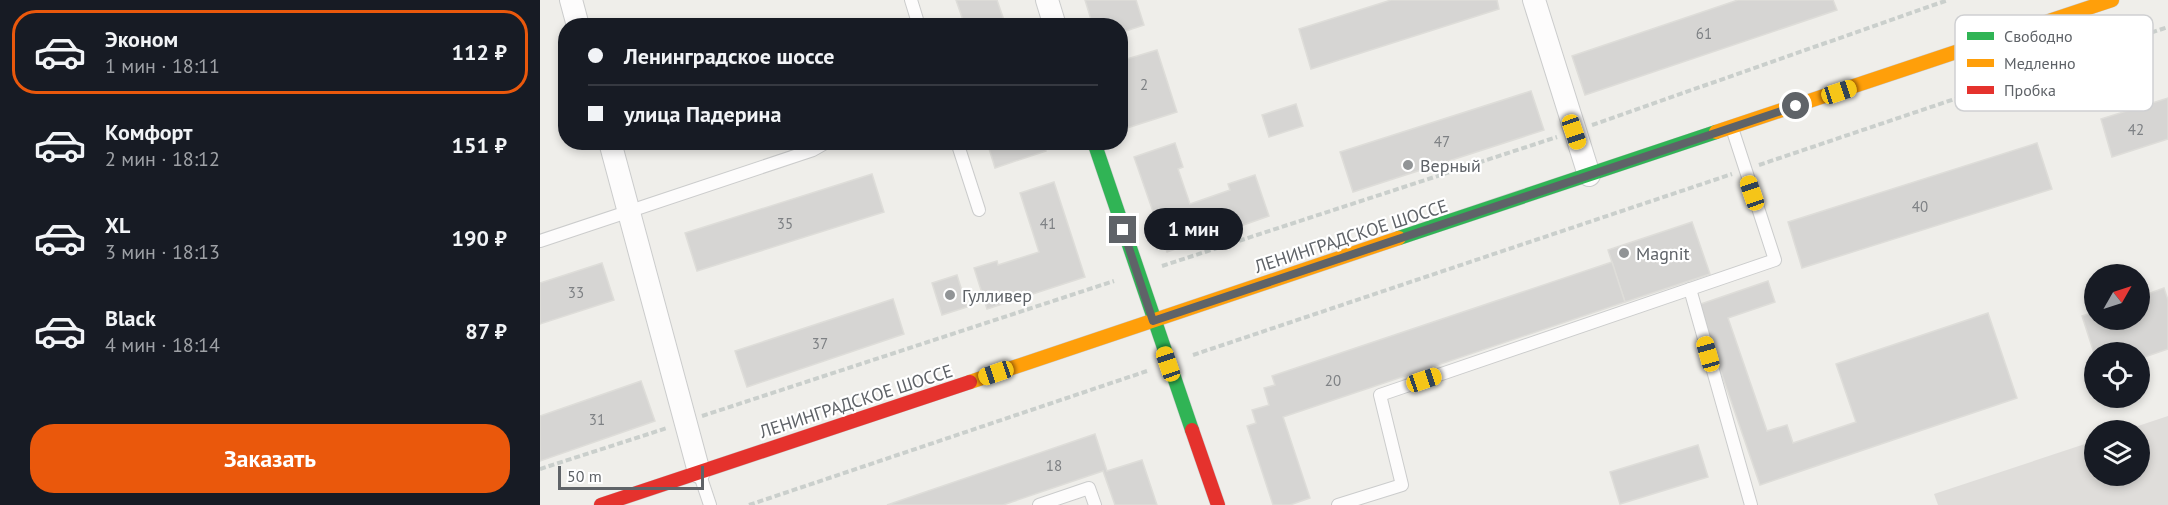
<!DOCTYPE html>
<html lang="ru">
<head>
<meta charset="utf-8">
<style>
	:root { --surface:#171b24; --page:#242831; --text:#f1f3f6; --muted:#9ea1a6; --line:#363941; --accent:#ea580c }
	body { margin:0; font-family:"PT Sans",sans-serif; background:var(--page); color:var(--text); height:100vh; display:flex; flex-direction:column; font-size:22px; white-space:nowrap }
	* { box-sizing:border-box; margin:0 }
	p { font-size:20px; color:var(--muted) }
	.icon { flex:none; width:33px; height:33px; fill:none; stroke:currentColor; stroke-width:2; stroke-linecap:round; stroke-linejoin:round }
	.map { position:relative; flex:1; overflow:hidden }
	.details { display:flex; flex-direction:column; background:var(--surface); width:540px }
	.details>* { flex:none }
	.hud { position:absolute; left:18px; top:18px; width:570px; height:132px; border-radius:24px; box-shadow:0 3px 9px #0003; display:grid; align-content:center; height:132px; padding:0 30px; background:var(--surface) }
	.needle { width:39px; rotate:51deg }
	.tools { position:absolute; left:1544px; top:264px; display:grid; gap:12px }
	.tools a { display:grid; place-items:center; width:66px; height:66px; border-radius:50%; background:var(--surface); box-shadow:0 3px 9px #0003; font-size:30px }
	.scale { position:absolute; left:18px; bottom:15px; width:146px; box-sizing:border-box; padding-left:6px; border:3px solid #5f6368; border-top:0; font-size:16px; line-height:21px; white-space:nowrap; color:#5f6368; -webkit-text-stroke:4px #fff; paint-order:stroke }
	.end { position:absolute; width:27px; height:27px; margin:-14px; border:8px solid #5f6368; background:#fff; box-shadow:0 0 0 3px #fff }
	.from { border-radius:50% }
	.bubble { position:absolute; height:42px; border-radius:21px; background:var(--surface); box-shadow:0 3px 9px #0003; font-size:20px; font-weight:600; line-height:42px; text-align:center }
	.car { position:absolute; width:18px; height:36px; margin:-18px -9px; border-radius:8px; box-shadow:0 0 4px 2px #0007; background:linear-gradient(#f5c518 24%,#345 0 40%,#f5c518 0 76%,#345 0 86%,#f5c518 0) }
	.hud b { display:flex; align-items:center; gap:21px; height:57px; font-size:22px }
	.hud b+b { border-top:2px solid var(--line) }
	.hud i { width:15px; height:15px; background:var(--text) }
	ul { padding:10px 0 0; list-style:none }
	li { display:flex; align-items:center; gap:18px; height:84px; margin:0 12px 9px; padding:0 18px; border:3px solid transparent; border-radius:24px }
	li div { flex:1 }
	li b { display:block; font-size:22px }
	li em { font-style:normal; font-weight:600 }
	li.current { border-color:var(--accent) }
	li>.icon { width:54px; height:54px; stroke-width:1.5 }
	.primary-button { display:flex; gap:12px; margin-top:auto; padding:12px 30px }
	.primary-button a { flex:1; height:69px; border-radius:24px; background:var(--accent); color:#fff; font-size:24px; font-weight:600; line-height:69px; text-align:center }
	main { display:flex; flex:1; min-height:0 }
	.map>svg:first-child { display:block }
	.industrial { fill:#dfddda }
	.building { fill:#d6d5d3; stroke:#deddd9; stroke-width:1.5 }
	.lines { fill:none; stroke-linecap:round; stroke-linejoin:round }
	.lane-casing { stroke:#cbcccc; stroke-width:14 }
	.street-casing { stroke:#cbcccc; stroke-width:24 }
	.fast-casing { stroke:#cacacb; stroke-width:15 }
	.slow-casing { stroke:#cacacb; stroke-width:15 }
	.jam-casing { stroke:#cacacb; stroke-width:15 }
	.path { stroke:#cacfcc; stroke-width:4; stroke-dasharray:6 3; stroke-linecap:butt }
	.lane { stroke:#fdfcfc; stroke-width:12 }
	.street { stroke:#fdfcfc; stroke-width:22 }
	.fast { stroke:#30b455; stroke-width:14 }
	.slow { stroke:#ff9f0a; stroke-width:14 }
	.jam { stroke:#e5322d; stroke-width:14 }
	.route { stroke:#5f6368; stroke-width:8 }
	.poi-dot { fill:#919496; stroke:#fff; stroke-width:2 }
	.labels { text-anchor:middle; dominant-baseline:central; stroke-width:4.5; stroke-linejoin:round; paint-order:stroke }
	.number-label { font-size:15px; fill:#7e8184 }
	.poi-label { font-size:18px; fill:#5f6368; stroke:#fff; text-anchor:start }
	.street-label { font-size:18px; fill:#5f6368; stroke:#fff }
	.key { fill:#fff; stroke:#cfd0d2; stroke-width:1.5 }
	.key-label { font-size:16px; fill:#5f6368 }
</style>
</head>
<body>
<main>
<section class="details">
<ul>
<li class="current"><svg class="icon" aria-label="car" viewBox="0 0 24 24"><path d="M5 17H2v-5l4-1 3-4h7l3 4 3 1v5h-3M9 17h6M6 11h13"/><circle cx="7" cy="17" r="2"/><circle cx="17" cy="17" r="2"/></svg><div><b>Эконом</b><p>1 мин · 18:11</p></div><em>112 ₽</em></li>
<li><svg class="icon" aria-label="car" viewBox="0 0 24 24"><path d="M5 17H2v-5l4-1 3-4h7l3 4 3 1v5h-3M9 17h6M6 11h13"/><circle cx="7" cy="17" r="2"/><circle cx="17" cy="17" r="2"/></svg><div><b>Комфорт</b><p>2 мин · 18:12</p></div><em>151 ₽</em></li>
<li><svg class="icon" aria-label="car" viewBox="0 0 24 24"><path d="M5 17H2v-5l4-1 3-4h7l3 4 3 1v5h-3M9 17h6M6 11h13"/><circle cx="7" cy="17" r="2"/><circle cx="17" cy="17" r="2"/></svg><div><b>XL</b><p>3 мин · 18:13</p></div><em>190 ₽</em></li>
<li><svg class="icon" aria-label="car" viewBox="0 0 24 24"><path d="M5 17H2v-5l4-1 3-4h7l3 4 3 1v5h-3M9 17h6M6 11h13"/><circle cx="7" cy="17" r="2"/><circle cx="17" cy="17" r="2"/></svg><div><b>Black</b><p>4 мин · 18:14</p></div><em>87 ₽</em></li>
</ul>
<div class="primary-button"><a>Заказать</a></div>
</section>
<div class="map">
<svg width="1628" height="505" viewBox="0 0 1628 505">
	<rect width="100%" height="100%" fill="#efeeea"/>
	<path class="industrial" d="M1628 416V505H1398L1394 494 1554 441V476H1599V430H1586Z"/>
	<g class="building">
		<path d="M416 0H457L466 26H425Z"/>
		<path d="M545 0H596L604 25 580 33V26H553Z"/>
		<path d="M851 0H957L959 9 771 69 759 29Z"/>
		<path d="M1198 0H1293L1297 10 1045 95 1032 56Z"/>
		<path d="M617 50 637 112 587 128 580 107V61Z"/>
		<path d="M991 91 1004 130 813 192 800 152Z"/>
		<path d="M1628 98V139L1572 157 1561 119Z"/>
		<path d="M756 104 763 126 729 137 722 115Z"/>
		<path d="M447 142H503L506 151 455 168Z"/>
		<path d="M635 143 643 167 638 169 650 204 690 190 688 184 715 175 729 216 627 252 594 157Z"/>
		<path d="M1497 143 1512 189 1262 268 1248 222Z"/>
		<path d="M332 174 344 212 157 271 145 233Z"/>
		<path d="M514 182 545 277 447 309 434 268 457 261 458 265 499 252 480 193Z"/>
		<path d="M1152 222 1170 274 1085 302 1068 250Z"/>
		<path d="M1072 262 1085 302 743 417 770 498 750 505H733L707 426 716 423 712 410 729 405 724 388 735 385 732 376Z"/>
		<path d="M62 263 74 300 0 324V283Z"/>
		<path d="M417 275 427 307 402 315 392 283Z"/>
		<path d="M1228 281 1235 302 1188 318 1227 431 1247 425 1253 443 1316 422 1296 364 1448 313 1477 398 1220 485 1158 305Z"/>
		<path d="M1624 288 1628 300V349L1599 359V352L1554 353 1542 316 1554 312V320H1599V297Z"/>
		<path d="M353 299 364 334 207 387 195 351Z"/>
		<path d="M101 381 115 421 0 461V416Z"/>
		<path d="M555 434 567 471 602 460 617 505H575L563 471 463 505H347Z"/>
		<path d="M1158 445 1168 477 1080 504 1070 472Z"/>
	</g>
	<g class="lines">
		<defs>
			<g id="lane">
				<path d="M371 0 379 26"/>
				<path d="M417 142 439 210"/>
				<path d="M0 241 273 150 287 142"/>
				<path d="M1150 289 1211 505"/>
				<path d="M159 472 170 505"/>
				<path d="M499 505 549 488 555 505"/>
				<path d="M798 505 862 485 840 395 1235 260 1192 128"/>
			</g>
			<g id="street">
				<path d="M31 0 38 26"/>
				<path d="M507 0 515 26"/>
				<path d="M994 0 1049 175"/>
				<path d="M70 142 159 472"/>
			</g>
			<g id="fast">
				<path d="M554 142 652 430"/>
				<path d="M859 238 1176 132"/>
			</g>
			<g id="slow">
				<path d="M1176 132 1572 0"/>
				<path d="M430 382 859 238"/>
			</g>
			<g id="jam">
				<path d="M652 430 678 505"/>
				<path d="M61 505 430 382"/>
			</g>
		</defs>
		<use href="#lane" class="lane-casing"/>
		<use href="#street" class="street-casing"/>
		<use href="#fast" class="fast-casing"/>
		<use href="#slow" class="slow-casing"/>
		<use href="#jam" class="jam-casing"/>
		<g class="path">
			<path d="M1052 125 1408 0"/>
			<path d="M1219 165 1628 27"/>
			<path d="M622 266 1017 137"/>
			<path d="M653 355 1192 174"/>
			<path d="M162 416 574 281"/>
			<path d="M0 469 127 428"/>
			<path d="M209 505 607 371"/>
		</g>
		<use href="#lane" class="lane"/>
		<use href="#street" class="street"/>
		<use href="#fast" class="fast"/>
		<use href="#slow" class="slow"/>
		<use href="#jam" class="jam"/>
	</g>
	<g class="lines">
		<path class="route" d="M583 230 613 321 1256 106"/>
	</g>
	<g class="poi-dot">
		<circle cx="868" cy="165" r="6"/>
		<circle cx="1084" cy="253" r="6"/>
		<circle cx="410" cy="295" r="6"/>
	</g>
	<g class="labels">
		<g class="number-label">
			<text x="1164" y="33">61</text>
			<text x="604" y="84">2</text>
			<text x="1596" y="129">42</text>
			<text x="902" y="141">47</text>
			<text x="1380" y="206">40</text>
			<text x="245" y="223">35</text>
			<text x="508" y="223">41</text>
			<text x="36" y="292">33</text>
			<text x="280" y="343">37</text>
			<text x="793" y="380">20</text>
			<text x="57" y="419">31</text>
			<text x="514" y="465">18</text>
		</g>
		<g class="poi-label">
			<text x="880" y="165">Верный</text>
			<text x="1096" y="253">Magnit</text>
			<text x="422" y="295">Гулливер</text>
		</g>
		<g class="street-label">
			<text transform="translate(811 236) rotate(-18)">ЛЕНИНГРАДСКОЕ ШОССЕ</text>
			<text transform="translate(316 401) rotate(-18)">ЛЕНИНГРАДСКОЕ ШОССЕ</text>
		</g>
	</g>
	<rect x="1415" y="15" width="198" height="96" rx="9" class="key"/>
	<rect x="1427" y="32" width="27" height="8" fill="#30b455"/>
	<rect x="1427" y="59" width="27" height="8" fill="#ff9f0a"/>
	<rect x="1427" y="86" width="27" height="8" fill="#e5322d"/>
	<g class="key-label">
		<text x="1464" y="42">Свободно</text>
		<text x="1464" y="69">Медленно</text>
		<text x="1464" y="96">Пробка</text>
	</g>
</svg>
<div class="tools">
<a><svg class="needle" viewBox="-14 -14 28 28"><path d="M0-13l5 13h-10z" fill="#e53935"/><path d="M0 13l5-13h-10z" fill="#9ea1a6"/></svg></a>
<a><svg class="icon" aria-label="locate" viewBox="0 0 24 24"><circle cx="12" cy="12" r="6"/><path d="M12 2v4M12 18v4M2 12h4M18 12h4"/></svg></a>
<a><svg class="icon" aria-label="layers" viewBox="0 0 24 24"><path d="M12 4l9 5-9 5-9-5zM3 14l9 5 9-5"/></svg></a>
</div>
<div class="scale">50 m</div>
<i class="end from" style="left:1256px;top:106px"></i>
<i class="end" style="left:583px;top:230px"></i>
<div class="bubble" style="left:604px;top:208px;width:99px">1 мин</div>
<i class="car" style="left:1299px;top:92px;rotate:72deg"></i>
<i class="car" style="left:1034px;top:132px;rotate:161deg"></i>
<i class="car" style="left:1212px;top:193px;rotate:341deg"></i>
<i class="car" style="left:1168px;top:354px;rotate:344deg"></i>
<i class="car" style="left:628px;top:364px;rotate:341deg"></i>
<i class="car" style="left:456px;top:373px;rotate:251deg"></i>
<i class="car" style="left:884px;top:380px;rotate:71deg"></i>
<div class="hud">
<b><i class="from"></i>Ленинградское шоссе</b>
<b><i></i>улица Падерина</b>
</div>
</div>
</main>
</body>
</html>
